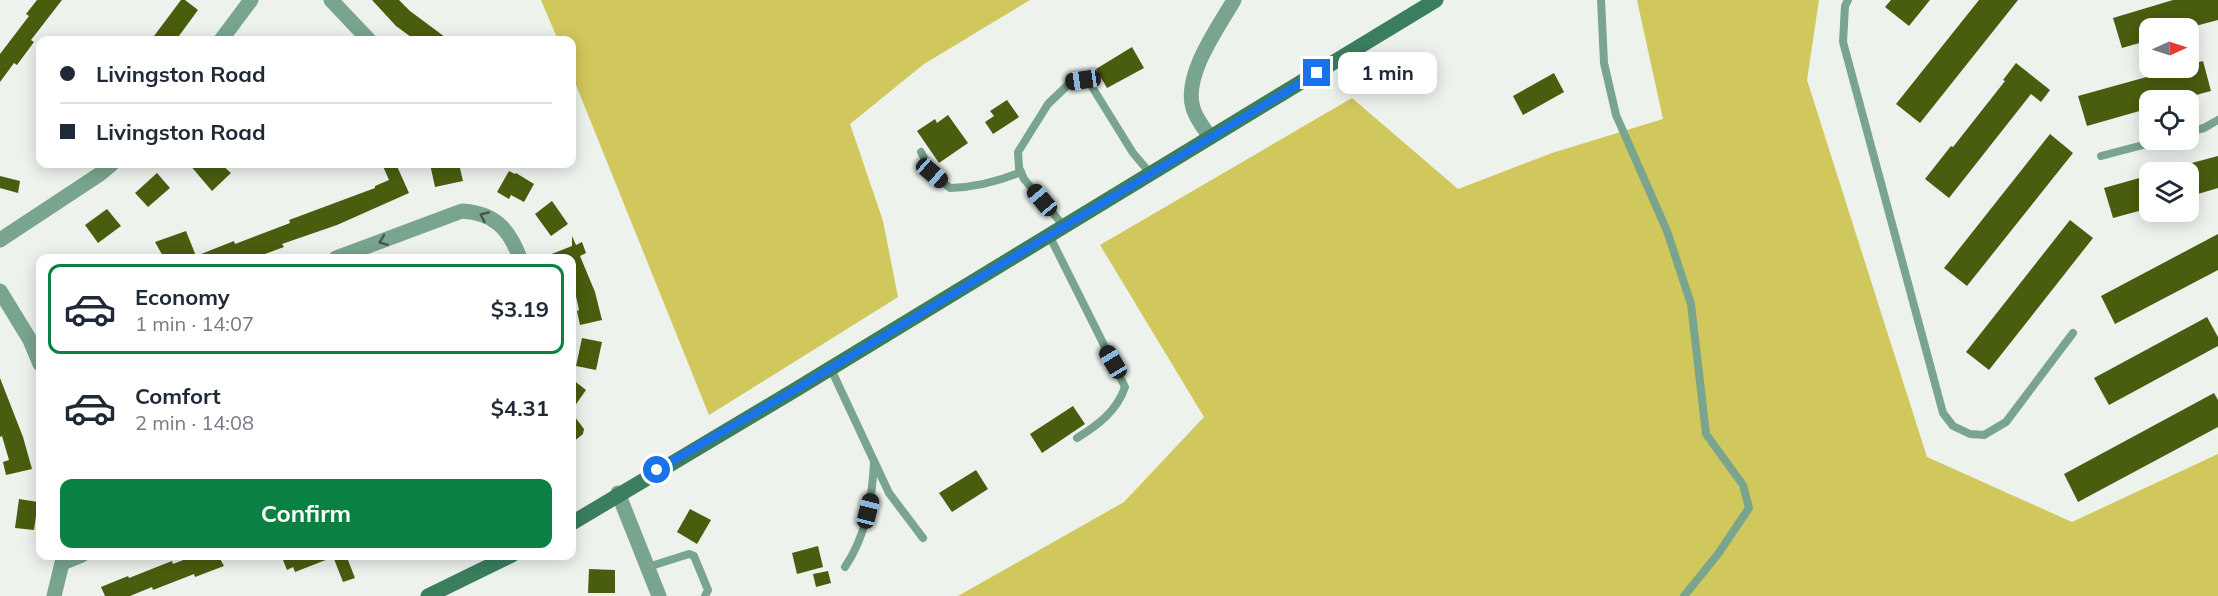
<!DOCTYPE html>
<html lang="en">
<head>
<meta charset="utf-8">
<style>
	:root { --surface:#fff; --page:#f6f6f7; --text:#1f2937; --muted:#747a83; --line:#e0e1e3; --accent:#0b8043 }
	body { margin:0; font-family:Mulish,sans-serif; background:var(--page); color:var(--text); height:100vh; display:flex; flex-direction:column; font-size:22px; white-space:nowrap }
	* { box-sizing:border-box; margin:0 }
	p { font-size:20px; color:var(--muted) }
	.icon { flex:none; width:33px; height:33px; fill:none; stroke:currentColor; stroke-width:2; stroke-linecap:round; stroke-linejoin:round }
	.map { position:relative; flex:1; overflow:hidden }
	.sheet { position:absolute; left:36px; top:254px; width:540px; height:306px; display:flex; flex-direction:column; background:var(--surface); border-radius:12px; box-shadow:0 3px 15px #0003 }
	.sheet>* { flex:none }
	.guide { position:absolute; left:36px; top:36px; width:540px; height:132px; border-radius:12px; box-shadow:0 3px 15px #0003; display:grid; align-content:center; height:132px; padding:0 24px; background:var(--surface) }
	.needle { width:39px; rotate:87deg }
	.buttons { position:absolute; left:2139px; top:18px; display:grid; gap:12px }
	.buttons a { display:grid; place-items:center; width:60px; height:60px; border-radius:12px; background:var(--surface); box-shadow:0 3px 15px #0003; font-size:30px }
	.end { position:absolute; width:27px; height:27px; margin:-14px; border:8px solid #1a73e8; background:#fff; box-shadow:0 0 0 3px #fff }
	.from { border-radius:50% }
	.bubble { position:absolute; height:42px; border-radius:12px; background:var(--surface); box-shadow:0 3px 15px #0003; font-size:20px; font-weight:700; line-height:42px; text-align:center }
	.car { position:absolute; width:18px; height:36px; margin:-18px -9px; border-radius:8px; box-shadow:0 0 4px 2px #0007; background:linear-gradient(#222 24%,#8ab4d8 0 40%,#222 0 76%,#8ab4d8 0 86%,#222 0) }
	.guide b { display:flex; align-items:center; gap:21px; height:57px; font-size:22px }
	.guide b+b { border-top:2px solid var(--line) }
	.guide i { width:15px; height:15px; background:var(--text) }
	ul { padding:10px 0 0; list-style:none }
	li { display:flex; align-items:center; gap:18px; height:90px; margin:0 12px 9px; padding:0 12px; border:3px solid transparent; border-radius:12px }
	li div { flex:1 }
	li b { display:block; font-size:22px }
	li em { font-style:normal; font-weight:700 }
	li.on { border-color:var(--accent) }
	li>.icon { width:54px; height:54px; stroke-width:1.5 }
	.cta { display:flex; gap:12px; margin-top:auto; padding:12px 24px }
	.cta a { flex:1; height:69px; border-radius:12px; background:var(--accent); color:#fff; font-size:24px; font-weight:700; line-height:69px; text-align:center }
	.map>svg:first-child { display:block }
	.green { fill:#d0c75d }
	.building { fill:#495d0e }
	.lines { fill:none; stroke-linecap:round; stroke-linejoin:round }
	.service { stroke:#79a48d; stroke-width:8 }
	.minor { stroke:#79a48d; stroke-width:15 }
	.secondary { stroke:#3a7e5e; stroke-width:15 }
	.oneway { stroke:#43574c }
	.route { stroke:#1a73e8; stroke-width:8 }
</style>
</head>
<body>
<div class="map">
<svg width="2218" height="596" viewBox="0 0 2218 596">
	<rect width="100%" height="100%" fill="#edf2ed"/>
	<g class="green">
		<path d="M541 0H1030L924 64 850 124 883 221 898 297 709 415 572 75V40H558Z"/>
		<path d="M1637 0H1819L1807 80 1927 457 2072 522 2218 454V596H958L1124 502 1204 417 1100 245 1352 98 1458 189 1552 153 1663 119Z"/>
	</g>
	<g class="building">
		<path d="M37 0H62L31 40 34 42 17 65 14 63 0 82V54L29 16 26 14Z"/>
		<path d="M181 0H185L198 10 176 40H151Z"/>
		<path d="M372 0H399L410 11 449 40H415L396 26Z"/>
		<path d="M1891 0H1930L1909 26 1885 7Z"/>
		<path d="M1979 0H2018L1920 123 1896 104Z"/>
		<path d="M2173 0H2218V20L2188 28H2150V40L2122 48 2113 18Z"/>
		<path d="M1132 47 1144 68 1107 88 1096 69Z"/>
		<path d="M2203 61 2211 91 2177 100H2150V108L2087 126 2078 96 2179 68H2188V65Z"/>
		<path d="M2016 63 2050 90 2041 102 2031 94 1949 198 1925 179 1951 146 1953 147 2005 81 2003 80Z"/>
		<path d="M1554 73 1564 92 1523 115 1513 96Z"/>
		<path d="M1007 100 1019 117 993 134 985 122 994 116 990 111Z"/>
		<path d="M948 115 968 143 939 163 917 131 935 119 937 123Z"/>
		<path d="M2050 134 2073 153 1967 286 1944 268Z"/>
		<path d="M2218 156V188L2188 197V164Z"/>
		<path d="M189 164H221L231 173 212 191Z"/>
		<path d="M382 164H396L409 193 337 225 282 244 284 247 254 258H164L155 242 186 231 196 256 234 241 235 244 290 223 289 220 375 188V186L389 180Z"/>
		<path d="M430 164H459L463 181 435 187Z"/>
		<path d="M509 171 515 174 516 173 534 184 524 202 511 195 509 199 497 192Z"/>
		<path d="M157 173 170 188 148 207 135 193Z"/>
		<path d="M2150 175V208L2113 218 2104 188Z"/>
		<path d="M0 176 20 181 18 193 0 188Z"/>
		<path d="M552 201 568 224 551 236 535 214Z"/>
		<path d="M107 209 121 226 98 243 85 225Z"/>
		<path d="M2070 220 2093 238 1989 370 1966 352Z"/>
		<path d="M2218 234V270L2115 324 2101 296Z"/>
		<path d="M572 236 576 245 582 242 586 253 580 256 595 292 602 320 580 325 577 311 579 310 572 278V258L544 257 572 246Z"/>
		<path d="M2207 317 2218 337V346L2109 405 2094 378Z"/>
		<path d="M582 338 602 342 596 370 576 366Z"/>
		<path d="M0 378 23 437 32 469 6 475 3 462 9 460 2 436 0 437Z"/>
		<path d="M572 379 586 390 572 410Z"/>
		<path d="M2214 393 2218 400V427L2078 502 2064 474Z"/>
		<path d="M1073 406 1085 424 1042 453 1030 434Z"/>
		<path d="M572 413 584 429 583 434 572 443Z"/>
		<path d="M976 470 988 489 952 512 939 493Z"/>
		<path d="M19 499 38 502 34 530 15 528Z"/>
		<path d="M690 509 711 520 697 544 677 532Z"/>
		<path d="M818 546 823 567 797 574 792 553Z"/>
		<path d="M196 555H218L224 566 195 577 194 574 153 590 152 587 130 596H105L101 587 128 576 129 578 172 561 173 564Z"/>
		<path d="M281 555H336V556L295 572 293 567 287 570Z"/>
		<path d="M346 555 355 578 343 582 334 559Z"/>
		<path d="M589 569 615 570V593H588Z"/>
		<path d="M828 571 831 583 816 587 813 574Z"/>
	</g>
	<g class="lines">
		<g class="service">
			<path d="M1601 0 1604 63 1616 115 1667 231 1691 304 1706 434 1743 485 1749 508 1718 554 1684 596"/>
			<path d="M1848 0 1845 6 1843 42 1943 413 1953 426 1970 434 1984 435 2006 422 2073 333"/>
			<path d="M2188 132 2204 128 2218 120"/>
			<path d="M921 152 932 173 950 188C976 187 997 182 1021 172"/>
			<path d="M2101 156 2162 140"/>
			<path d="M1063 225 1024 179 1019 168 1018 152 1048 104 1071 82 1083 80 1089 82 1133 153 1150 173"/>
			<path d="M1049 235 1125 387C1117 411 1098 425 1077 438"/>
			<path d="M830 367 889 493 923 538"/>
			<path d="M648 567 689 554 694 556 708 590 705 596"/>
			<path d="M845 567C866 536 872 499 874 463"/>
		</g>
		<g class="minor">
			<path d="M331 0 369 40"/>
			<path d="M221 40 251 0"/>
			<path d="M1210 137C1204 128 1196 119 1193 108 1183 75 1218 28 1234 0"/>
			<path d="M0 240 100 174 112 164"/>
			<path d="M336 258 462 211C495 213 509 229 520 258"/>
			<path d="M0 291 30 340 40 364"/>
			<path d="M618 493 659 596"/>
			<path d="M62 563 82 555"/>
			<path d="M54 596 64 555"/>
		</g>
		<g class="secondary">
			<path d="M572 523 795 390 1436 0"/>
			<path d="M428 596 512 555"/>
		</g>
	</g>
	<defs><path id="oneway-chevron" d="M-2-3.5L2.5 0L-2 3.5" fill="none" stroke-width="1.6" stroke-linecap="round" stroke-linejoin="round" transform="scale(1.5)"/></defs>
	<g class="oneway">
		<use href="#oneway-chevron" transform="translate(484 216) rotate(-156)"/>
		<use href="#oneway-chevron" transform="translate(383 241) rotate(160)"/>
	</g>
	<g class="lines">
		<path class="route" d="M657 470 795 390 1317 73"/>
	</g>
</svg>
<div class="buttons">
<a><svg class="needle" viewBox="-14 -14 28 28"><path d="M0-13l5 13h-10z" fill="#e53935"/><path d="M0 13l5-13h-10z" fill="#747a83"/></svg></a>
<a><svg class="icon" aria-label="locate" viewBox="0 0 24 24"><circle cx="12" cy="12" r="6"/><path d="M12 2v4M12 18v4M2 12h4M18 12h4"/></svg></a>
<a><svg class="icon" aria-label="layers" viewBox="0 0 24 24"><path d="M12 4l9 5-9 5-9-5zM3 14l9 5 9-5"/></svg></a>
</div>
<i class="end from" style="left:657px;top:470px"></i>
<i class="end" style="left:1317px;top:73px"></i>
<div class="bubble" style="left:1338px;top:52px;width:99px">1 min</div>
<i class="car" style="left:1083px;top:80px;rotate:262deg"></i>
<i class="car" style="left:932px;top:173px;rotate:131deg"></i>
<i class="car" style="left:1042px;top:200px;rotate:320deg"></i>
<i class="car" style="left:1113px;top:362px;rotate:329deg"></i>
<i class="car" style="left:868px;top:511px;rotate:14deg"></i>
<div class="guide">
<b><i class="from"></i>Livingston Road</b>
<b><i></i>Livingston Road</b>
</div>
<section class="sheet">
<ul>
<li class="on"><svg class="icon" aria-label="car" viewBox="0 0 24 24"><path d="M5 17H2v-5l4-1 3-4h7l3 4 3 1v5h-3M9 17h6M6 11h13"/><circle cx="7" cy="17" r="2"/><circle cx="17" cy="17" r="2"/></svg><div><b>Economy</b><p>1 min · 14:07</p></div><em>$3.19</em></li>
<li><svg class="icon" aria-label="car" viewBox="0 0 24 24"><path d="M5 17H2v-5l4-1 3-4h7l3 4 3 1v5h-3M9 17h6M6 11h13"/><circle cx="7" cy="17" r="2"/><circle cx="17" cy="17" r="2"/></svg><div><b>Comfort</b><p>2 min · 14:08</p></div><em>$4.31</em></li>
</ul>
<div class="cta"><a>Confirm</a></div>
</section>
</div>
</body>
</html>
